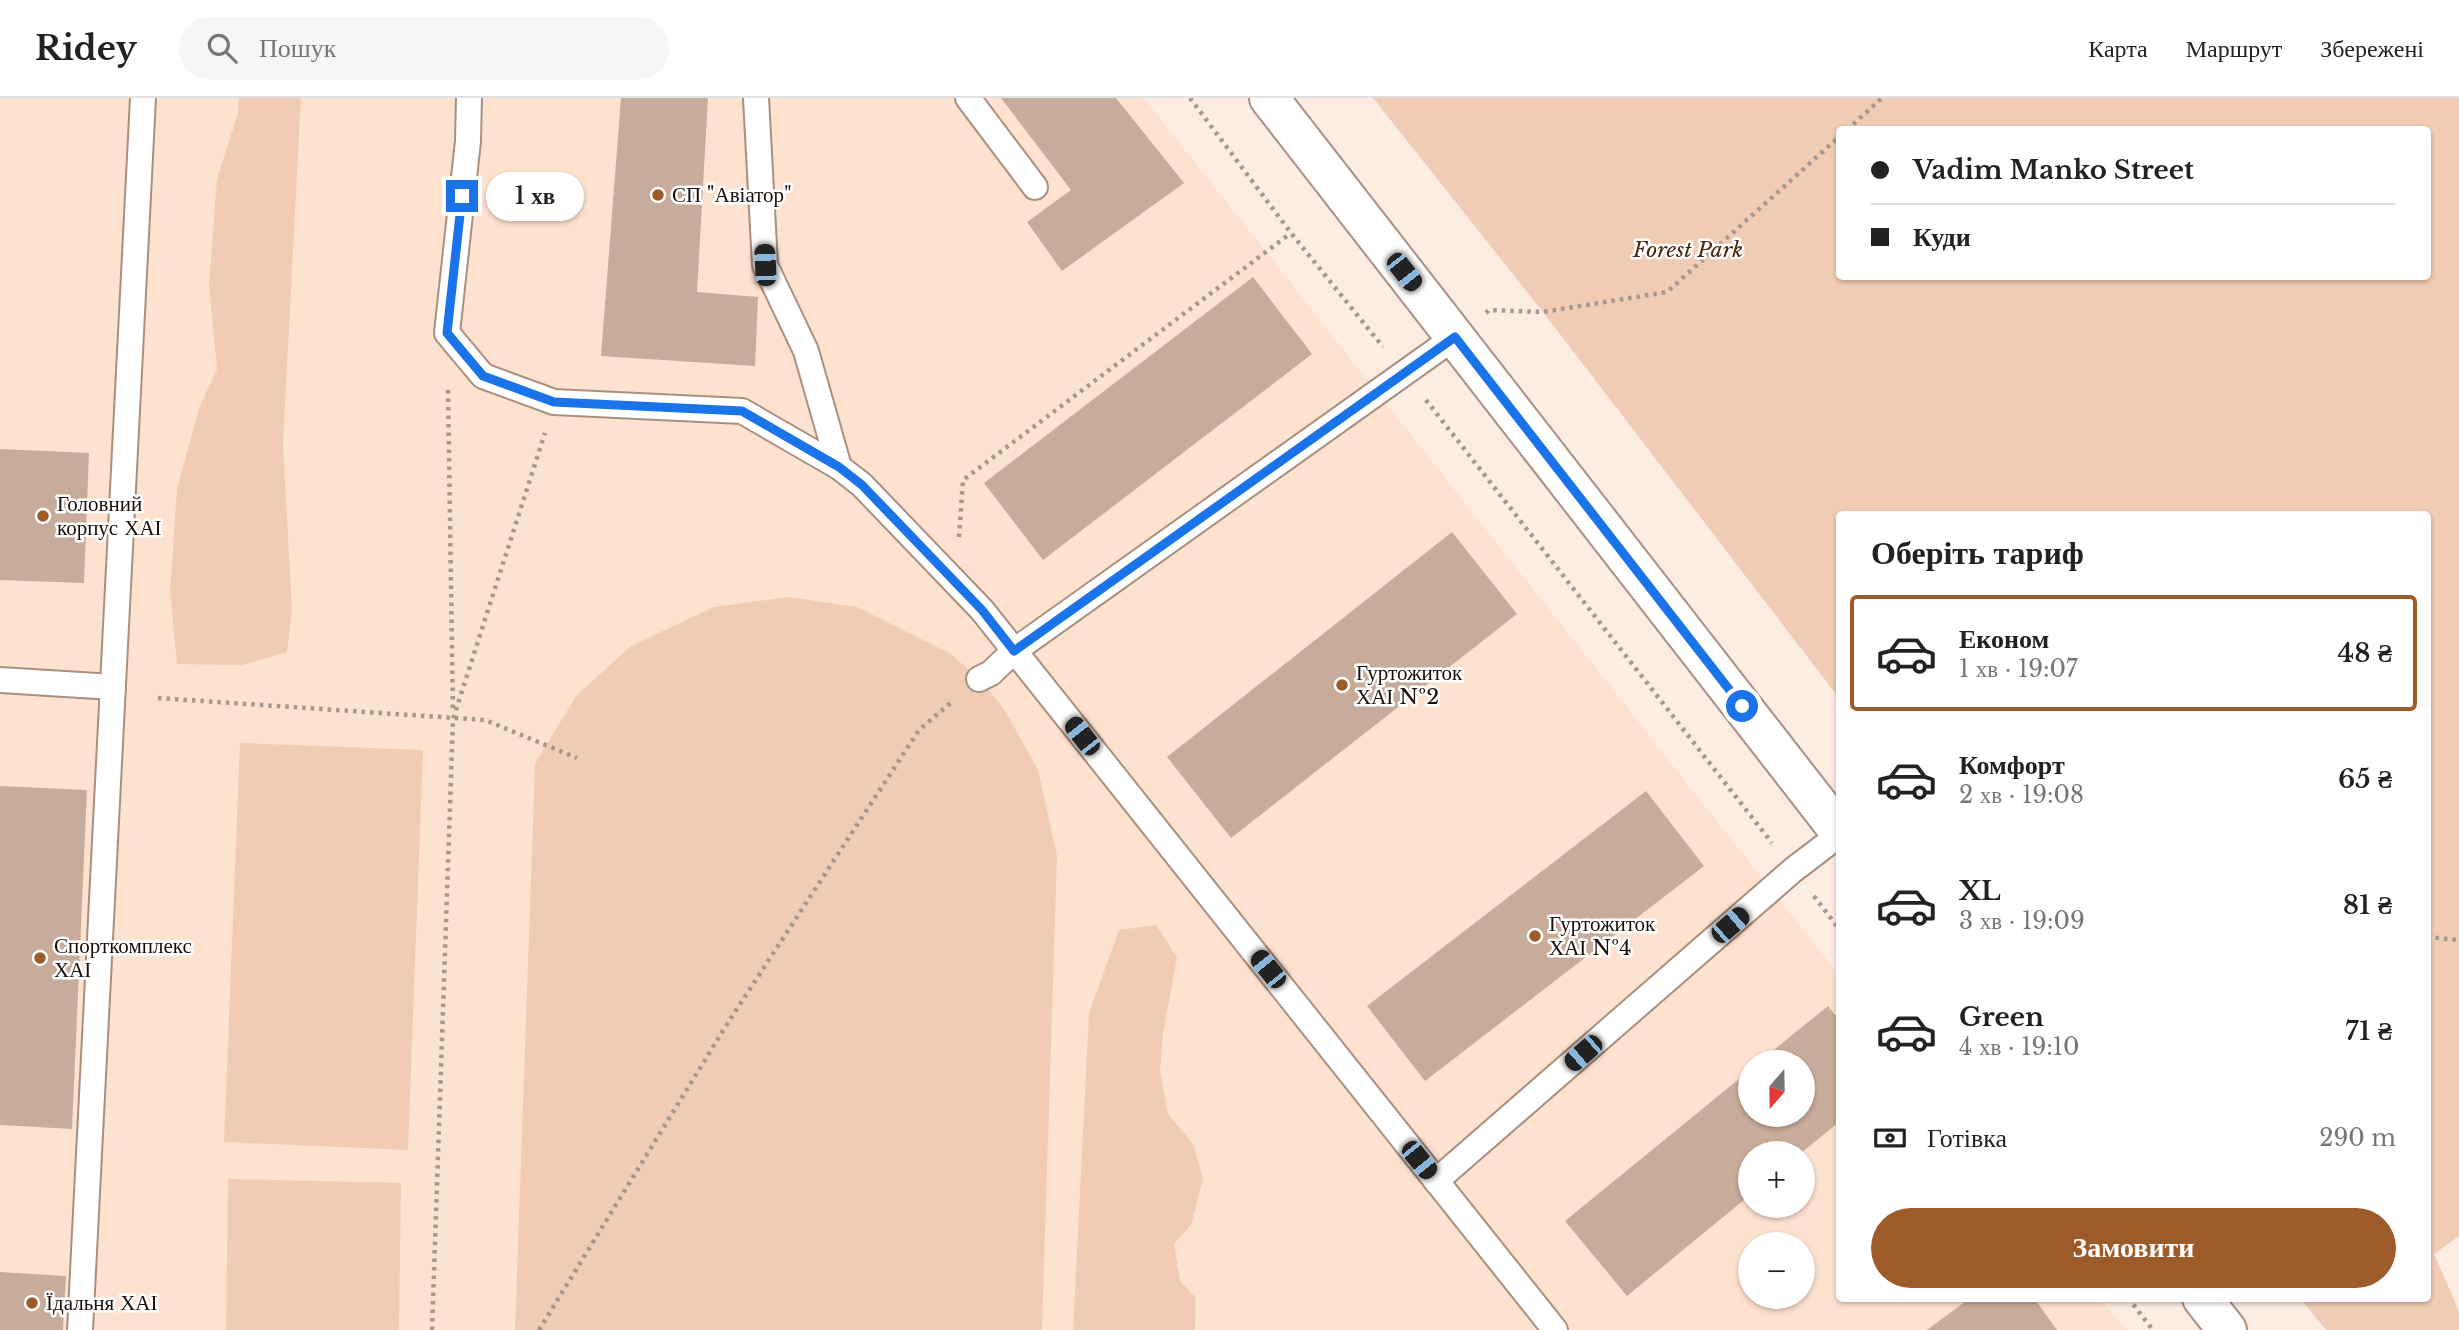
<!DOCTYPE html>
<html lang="uk">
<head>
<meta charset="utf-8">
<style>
	:root { --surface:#fff; --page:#f6f6f6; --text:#222; --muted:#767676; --line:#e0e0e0; --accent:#9e5b2a }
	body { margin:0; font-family:"Libre Baskerville",serif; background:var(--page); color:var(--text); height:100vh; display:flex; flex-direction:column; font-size:26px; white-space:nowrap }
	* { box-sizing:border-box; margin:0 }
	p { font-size:23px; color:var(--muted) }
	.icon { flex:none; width:38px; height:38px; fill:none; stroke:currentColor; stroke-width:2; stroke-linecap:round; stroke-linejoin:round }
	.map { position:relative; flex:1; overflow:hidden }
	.side { position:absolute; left:1836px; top:413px; width:595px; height:791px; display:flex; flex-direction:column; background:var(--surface); border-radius:7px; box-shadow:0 2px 5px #0004 }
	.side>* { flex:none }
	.top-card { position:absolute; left:1836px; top:28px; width:595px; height:154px; border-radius:7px; box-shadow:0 2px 5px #0004; display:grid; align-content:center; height:154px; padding:0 35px; background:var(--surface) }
	.needle { width:46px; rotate:200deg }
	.fabs { position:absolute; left:1738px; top:952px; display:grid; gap:14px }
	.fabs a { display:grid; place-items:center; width:77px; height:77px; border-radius:50%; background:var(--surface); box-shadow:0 2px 5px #0004; font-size:35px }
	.end { position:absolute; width:32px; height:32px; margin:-16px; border:9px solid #1a73e8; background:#fff; box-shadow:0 0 0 4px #fff }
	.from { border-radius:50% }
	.bubble { position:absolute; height:49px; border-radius:24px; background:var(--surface); box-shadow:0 2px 5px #0004; font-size:23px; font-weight:600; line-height:49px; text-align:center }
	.car { position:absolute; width:21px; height:42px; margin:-21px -10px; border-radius:9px; box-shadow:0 0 5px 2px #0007; background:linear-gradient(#222 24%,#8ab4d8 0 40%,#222 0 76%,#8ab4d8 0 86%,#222 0) }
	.top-card b { display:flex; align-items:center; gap:24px; height:66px; font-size:26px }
	.top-card b+b { border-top:2px solid var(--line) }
	.top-card i { width:18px; height:18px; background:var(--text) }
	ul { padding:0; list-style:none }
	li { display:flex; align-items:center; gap:21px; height:116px; margin:0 14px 10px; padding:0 21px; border:4px solid transparent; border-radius:7px }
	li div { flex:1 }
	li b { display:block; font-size:26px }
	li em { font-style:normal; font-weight:600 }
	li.current { border-color:var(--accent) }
	li>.icon { width:63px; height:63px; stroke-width:1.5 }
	h2 { padding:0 35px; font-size:32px; line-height:84px }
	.pay { display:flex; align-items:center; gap:18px; height:77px; padding:0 35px; font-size:26px }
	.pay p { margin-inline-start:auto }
	.cta { display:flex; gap:14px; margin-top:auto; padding:14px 35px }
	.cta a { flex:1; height:80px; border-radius:42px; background:var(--accent); color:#fff; font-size:28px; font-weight:600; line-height:80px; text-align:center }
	header { display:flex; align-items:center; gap:42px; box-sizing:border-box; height:98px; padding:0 35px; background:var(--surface); border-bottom:2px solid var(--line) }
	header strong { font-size:33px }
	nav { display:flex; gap:38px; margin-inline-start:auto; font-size:24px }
	.search { width:490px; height:63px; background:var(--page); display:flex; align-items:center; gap:18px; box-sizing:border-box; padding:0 24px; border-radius:38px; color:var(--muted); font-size:26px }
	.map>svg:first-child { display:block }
	.built { fill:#fee2d0; fill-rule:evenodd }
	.green { fill:#f1ccb4; fill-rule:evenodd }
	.building { fill:#c7ac9b }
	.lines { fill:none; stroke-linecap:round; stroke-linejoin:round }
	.service-casing { stroke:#a98f7f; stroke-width:28 }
	.primary-casing { stroke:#a98f7f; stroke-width:42 }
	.path { stroke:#a6988f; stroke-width:4.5; stroke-dasharray:3.5 5; stroke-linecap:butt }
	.service { stroke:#fff; stroke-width:24 }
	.primary { stroke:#fff; stroke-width:38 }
	.route { stroke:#1a73e8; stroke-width:9 }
	.poi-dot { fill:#9e5b2a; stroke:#fff; stroke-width:2.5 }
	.labels { text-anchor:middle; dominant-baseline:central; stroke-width:5; stroke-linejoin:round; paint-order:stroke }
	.poi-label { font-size:21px; fill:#160d08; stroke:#fff; text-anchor:start }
	.park-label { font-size:21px; font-style:italic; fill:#47240a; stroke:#fff }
</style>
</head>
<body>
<header>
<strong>Ridey</strong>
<div class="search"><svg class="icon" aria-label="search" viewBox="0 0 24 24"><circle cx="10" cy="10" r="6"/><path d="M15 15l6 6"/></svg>Пошук</div>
<nav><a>Карта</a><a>Маршрут</a><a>Збережені</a></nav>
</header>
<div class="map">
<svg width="2459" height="1232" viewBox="0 0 2459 1232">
	<rect width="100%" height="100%" fill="#fdece1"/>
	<path class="built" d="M0 0H1144L1839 877V1200L2100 1201 2127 1232H0ZM1750 964H1802V1017H1750ZM1750 1055H1802V1108H1750ZM1750 1146H1802V1199H1750Z"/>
	<g class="green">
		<path d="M239 0H301L283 346 292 512 287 554 242 567 177 566 170 493 177 391 199 310 217 271 209 187 217 81 238 15Z"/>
		<path d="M1373 0H2459V1138L2434 1156 2459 1213V1232H2326L2301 1201 2427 1200V416H1839V600L1543 214ZM1839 32H2427V178H1839Z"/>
		<path d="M789 499 857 509 951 556 979 581 1002 608 1038 671 1057 758 1042 1232H515L535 666 576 598 631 548 714 509Z"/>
		<path d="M240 645 423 652 408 1052 224 1044Z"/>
		<path d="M1156 827 1177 859 1163 937 1160 973 1168 1016 1193 1046 1203 1081 1191 1127 1174 1146 1180 1183 1196 1200 1195 1232H1073L1089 915 1119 832Z"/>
		<path d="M228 1081 401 1085 399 1232H226Z"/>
	</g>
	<g class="building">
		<path d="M621 0H708L697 194 758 199 755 268 601 258Z"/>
		<path d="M1001 0H1116L1184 85 1062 173 1027 124 1071 92Z"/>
		<path d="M1253 179 1312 256 1043 462 984 385Z"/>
		<path d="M0 351 89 355 84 485 0 482Z"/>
		<path d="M1452 434 1517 516 1231 740 1167 659Z"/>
		<path d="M0 688 87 692 72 1031 0 1027Z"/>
		<path d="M1646 693 1704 768 1425 983 1367 908Z"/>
		<path d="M1828 908 1839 922V1024L1801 1055H1750V1097L1627 1198 1565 1123 1750 972V1017H1802V964H1759Z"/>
		<path d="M0 1174 66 1178 63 1232H0Z"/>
		<path d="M1970 1200H2034L2057 1232H1927Z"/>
	</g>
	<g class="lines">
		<defs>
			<g id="service">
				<path d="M469 0 468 43 447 235 483 278 554 304 742 313 839 369 862 387 982 512 1555 1232"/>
				<path d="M756 0 765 167 806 253 839 369"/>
				<path d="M968 0 1035 89"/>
				<path d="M979 581 991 575 1014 553 1455 239"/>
				<path d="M0 582 113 589"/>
				<path d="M1436 1083 1793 772 1839 737"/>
				<path d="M80 1232 143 0"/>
			</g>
			<g id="primary">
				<path d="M1269 0 1839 733"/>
				<path d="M2202 1200 2227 1232"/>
			</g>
		</defs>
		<use href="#service" class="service-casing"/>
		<use href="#primary" class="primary-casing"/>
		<g class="path">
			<path d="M1190 0 1291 135 1383 249"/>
			<path d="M1847 32 1882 0"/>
			<path d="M1486 215 1489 212 1543 214 1667 194 1839 39"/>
			<path d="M448 292 453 615"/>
			<path d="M1426 302 1772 745"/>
			<path d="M959 439 963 382 1291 135"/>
			<path d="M158 600 485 622 577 660"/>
			<path d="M1814 798 1839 831"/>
			<path d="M2427 839 2459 842"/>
			<path d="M2128 1200 2153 1232"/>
			<path d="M432 1232 453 621 545 335"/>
			<path d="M539 1232 729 923 919 632 954 602"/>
		</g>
		<use href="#service" class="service"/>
		<use href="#primary" class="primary"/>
	</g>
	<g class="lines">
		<path class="route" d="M462 98 447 235 483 278 554 304 742 313 839 369 862 387 982 512 1014 553 1455 239 1742 608"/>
	</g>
	<g class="poi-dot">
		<circle cx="658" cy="97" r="7"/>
		<circle cx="43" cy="418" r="7"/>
		<circle cx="1342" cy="587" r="7"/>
		<circle cx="1535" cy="838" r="7"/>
		<circle cx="40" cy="860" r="7"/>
		<circle cx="32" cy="1205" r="7"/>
	</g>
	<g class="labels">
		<g class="poi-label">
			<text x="672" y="97">СП "Авіатор"</text>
			<text x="57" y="406">Головний<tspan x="57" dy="24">корпус ХАІ</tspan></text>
			<text x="1356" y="575">Гуртожиток<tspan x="1356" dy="24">ХАІ №2</tspan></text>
			<text x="1549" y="826">Гуртожиток<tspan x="1549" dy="24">ХАІ №4</tspan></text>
			<text x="54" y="848">Спорткомплекс<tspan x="54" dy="24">ХАІ</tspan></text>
			<text x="46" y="1205">Їдальня ХАІ</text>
		</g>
		<g class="park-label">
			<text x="1688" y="152">Forest Park</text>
		</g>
	</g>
</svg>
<div class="fabs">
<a><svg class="needle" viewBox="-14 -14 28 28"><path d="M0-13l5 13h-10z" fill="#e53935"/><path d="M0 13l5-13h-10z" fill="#767676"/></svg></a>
<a>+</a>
<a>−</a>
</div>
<i class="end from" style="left:1742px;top:608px"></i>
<i class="end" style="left:462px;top:98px"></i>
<div class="bubble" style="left:486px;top:74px;width:98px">1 хв</div>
<i class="car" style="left:765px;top:167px;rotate:357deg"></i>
<i class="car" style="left:1404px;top:174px;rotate:142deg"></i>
<i class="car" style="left:1082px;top:638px;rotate:322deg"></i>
<i class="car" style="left:1730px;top:827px;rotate:49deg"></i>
<i class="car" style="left:1268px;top:871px;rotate:321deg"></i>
<i class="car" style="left:1583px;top:955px;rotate:229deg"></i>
<i class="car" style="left:1419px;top:1062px;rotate:141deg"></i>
<div class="top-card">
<b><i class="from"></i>Vadim Manko Street</b>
<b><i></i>Куди</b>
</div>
<section class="side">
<h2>Оберіть тариф</h2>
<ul>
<li class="current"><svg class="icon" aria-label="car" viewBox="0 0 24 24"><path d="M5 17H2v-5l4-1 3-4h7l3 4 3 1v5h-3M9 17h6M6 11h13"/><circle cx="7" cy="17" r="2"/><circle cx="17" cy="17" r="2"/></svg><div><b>Економ</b><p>1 хв · 19:07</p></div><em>48 ₴</em></li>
<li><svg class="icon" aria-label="car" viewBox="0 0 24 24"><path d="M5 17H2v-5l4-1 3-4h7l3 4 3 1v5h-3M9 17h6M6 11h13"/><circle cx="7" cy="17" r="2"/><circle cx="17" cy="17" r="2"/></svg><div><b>Комфорт</b><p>2 хв · 19:08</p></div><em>65 ₴</em></li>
<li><svg class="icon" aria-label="car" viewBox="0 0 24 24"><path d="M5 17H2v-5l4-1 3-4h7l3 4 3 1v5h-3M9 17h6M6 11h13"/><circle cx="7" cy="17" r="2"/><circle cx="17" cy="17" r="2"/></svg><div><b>XL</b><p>3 хв · 19:09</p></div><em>81 ₴</em></li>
<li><svg class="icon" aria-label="car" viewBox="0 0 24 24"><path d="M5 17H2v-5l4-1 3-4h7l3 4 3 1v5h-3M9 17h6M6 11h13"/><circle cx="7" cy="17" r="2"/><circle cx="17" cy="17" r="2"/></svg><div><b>Green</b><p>4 хв · 19:10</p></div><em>71 ₴</em></li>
</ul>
<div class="pay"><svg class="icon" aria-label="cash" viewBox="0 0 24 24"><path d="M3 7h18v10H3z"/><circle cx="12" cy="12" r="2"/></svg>Готівка<p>290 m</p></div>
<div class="cta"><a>Замовити</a></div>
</section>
</div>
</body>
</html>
